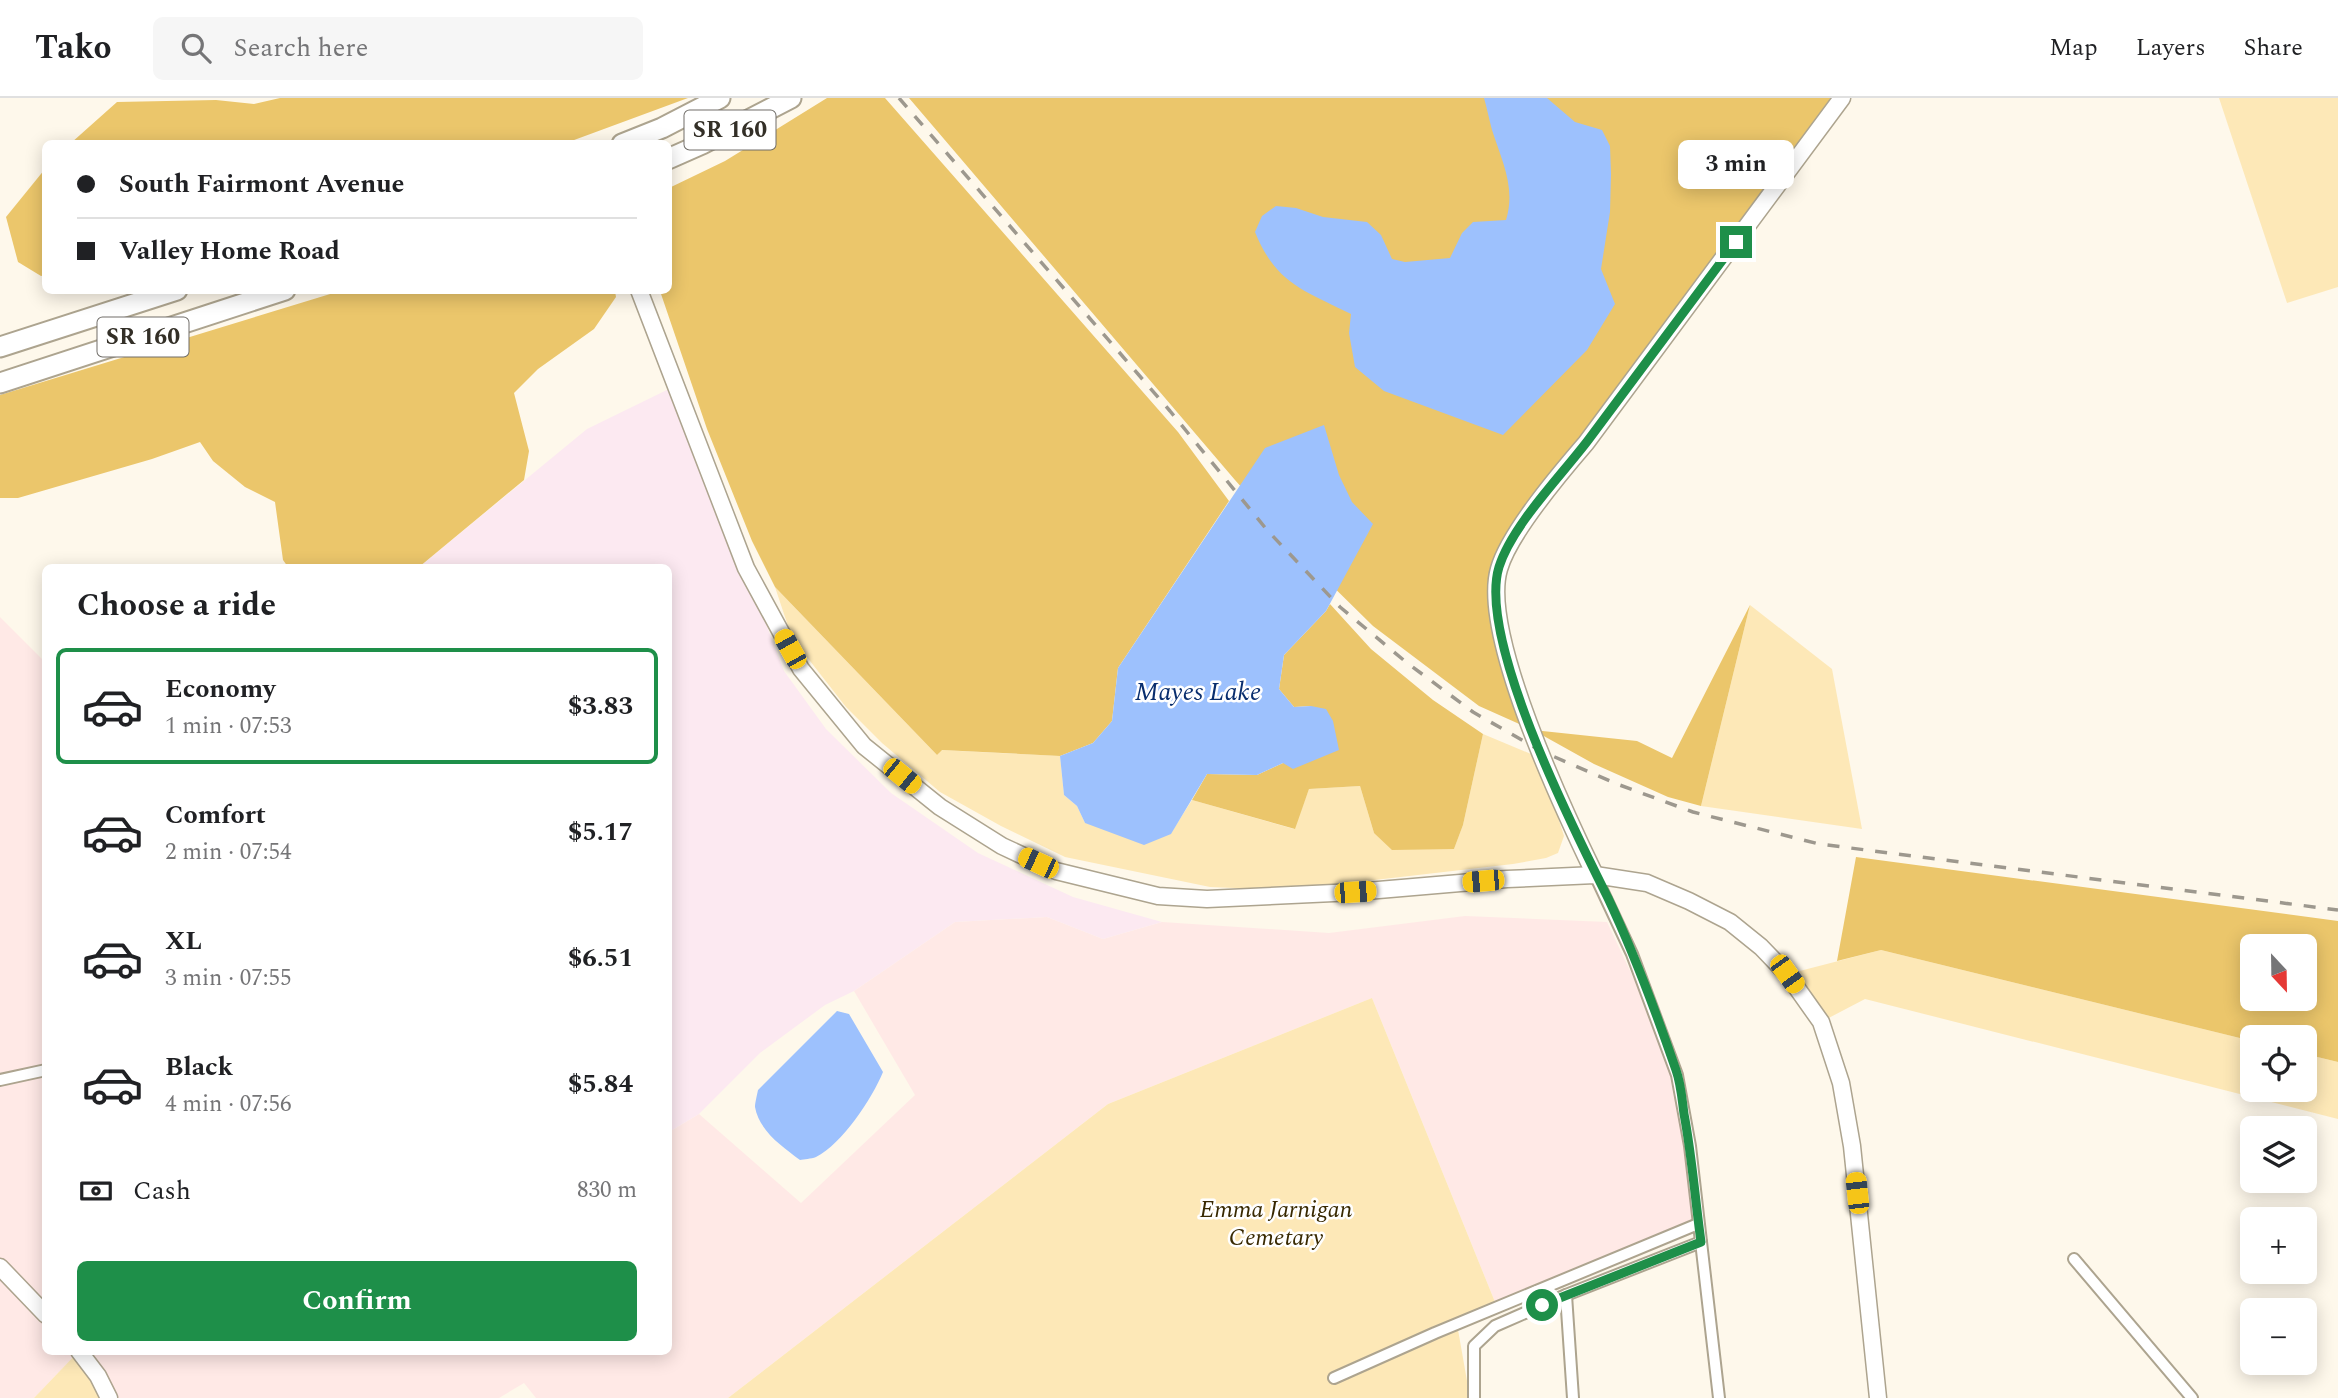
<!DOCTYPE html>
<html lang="en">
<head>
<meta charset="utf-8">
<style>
	:root { --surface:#fff; --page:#f6f6f6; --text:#202124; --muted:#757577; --line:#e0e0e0; --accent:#1e8f49 }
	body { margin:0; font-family:Spectral,serif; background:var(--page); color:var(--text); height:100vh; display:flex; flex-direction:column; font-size:26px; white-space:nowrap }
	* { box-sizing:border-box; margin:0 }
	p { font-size:23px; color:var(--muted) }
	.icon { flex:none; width:38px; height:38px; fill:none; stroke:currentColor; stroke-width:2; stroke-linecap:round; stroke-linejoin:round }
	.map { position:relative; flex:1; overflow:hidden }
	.side { position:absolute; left:42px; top:466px; width:630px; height:791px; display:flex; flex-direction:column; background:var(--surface); border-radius:10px; box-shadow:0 4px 18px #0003 }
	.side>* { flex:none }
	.top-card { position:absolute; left:42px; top:42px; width:630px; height:154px; border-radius:10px; box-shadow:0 4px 18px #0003; display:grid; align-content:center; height:154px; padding:0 35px; background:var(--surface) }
	.needle { width:46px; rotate:158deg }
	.tools { position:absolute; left:2240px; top:836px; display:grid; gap:14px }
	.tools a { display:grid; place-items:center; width:77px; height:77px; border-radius:10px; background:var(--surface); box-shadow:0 4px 18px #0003; font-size:35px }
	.end { position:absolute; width:32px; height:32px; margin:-16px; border:9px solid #1e8f49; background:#fff; box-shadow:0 0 0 4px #fff }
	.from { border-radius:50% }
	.bubble { position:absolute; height:49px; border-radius:10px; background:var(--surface); box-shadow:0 4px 18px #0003; font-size:23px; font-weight:700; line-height:49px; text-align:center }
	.car { position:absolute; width:21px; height:42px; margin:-21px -10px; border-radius:9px; box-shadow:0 0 5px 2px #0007; background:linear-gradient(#f5c518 24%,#345 0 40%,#f5c518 0 76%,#345 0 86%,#f5c518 0) }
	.top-card b { display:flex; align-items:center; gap:24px; height:66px; font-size:26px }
	.top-card b+b { border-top:2px solid var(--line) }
	.top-card i { width:18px; height:18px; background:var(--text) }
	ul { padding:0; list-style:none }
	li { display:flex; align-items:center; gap:21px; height:116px; margin:0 14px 10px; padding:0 21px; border:4px solid transparent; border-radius:10px }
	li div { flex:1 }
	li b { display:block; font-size:26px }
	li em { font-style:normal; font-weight:700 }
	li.current { border-color:var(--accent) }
	li>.icon { width:63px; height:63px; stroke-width:1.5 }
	h2 { padding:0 35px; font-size:32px; line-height:84px }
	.pay { display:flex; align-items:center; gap:18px; height:77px; padding:0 35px; font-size:26px }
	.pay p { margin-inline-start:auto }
	.action { display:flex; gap:14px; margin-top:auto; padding:14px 35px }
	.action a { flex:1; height:80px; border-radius:10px; background:var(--accent); color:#fff; font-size:28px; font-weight:700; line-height:80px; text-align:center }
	header { display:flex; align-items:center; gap:42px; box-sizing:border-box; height:98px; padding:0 35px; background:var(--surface); border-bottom:2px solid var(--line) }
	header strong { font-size:33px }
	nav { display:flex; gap:38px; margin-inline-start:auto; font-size:24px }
	.search { width:490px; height:63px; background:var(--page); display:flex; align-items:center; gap:18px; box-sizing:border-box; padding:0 24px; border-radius:10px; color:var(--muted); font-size:26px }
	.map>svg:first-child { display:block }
	.industrial { fill:#ffe9e6 }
	.education { fill:#fce9f1 }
	.green { fill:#fde8b7 }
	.forest { fill:#ebc66b; fill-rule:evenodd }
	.water { fill:#9dc1fd }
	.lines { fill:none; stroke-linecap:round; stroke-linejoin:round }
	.street-casing { stroke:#ada48f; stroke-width:14 }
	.secondary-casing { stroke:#ada48f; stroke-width:19 }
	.highway-casing { stroke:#ada48f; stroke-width:23 }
	.street { stroke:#fff; stroke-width:10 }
	.secondary { stroke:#fff; stroke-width:16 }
	.highway { stroke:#fff; stroke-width:19 }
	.rail { stroke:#9d988e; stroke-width:3.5; stroke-dasharray:12 12; stroke-linecap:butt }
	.route { stroke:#1e8f49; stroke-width:9 }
	.labels { text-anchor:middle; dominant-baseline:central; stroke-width:5; stroke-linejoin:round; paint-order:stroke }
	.shield { fill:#fff; stroke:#706d68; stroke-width:2 }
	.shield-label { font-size:23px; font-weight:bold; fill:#332f27 }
	.park-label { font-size:24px; font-style:italic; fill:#382901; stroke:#fff }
	.water-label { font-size:26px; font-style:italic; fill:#092e6e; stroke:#fff }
</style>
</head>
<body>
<header>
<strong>Tako</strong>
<div class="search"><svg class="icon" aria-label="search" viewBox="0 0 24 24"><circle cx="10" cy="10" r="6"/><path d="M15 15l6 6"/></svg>Search here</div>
<nav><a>Map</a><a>Layers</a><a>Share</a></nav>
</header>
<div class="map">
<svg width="2338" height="1300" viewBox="0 0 2338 1300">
	<rect width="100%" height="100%" fill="#fef8eb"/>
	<path class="industrial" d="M0 519 45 564 46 1253H668L669 1034 699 1016 801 1105 915 997 854 893 955 824 1047 819 1103 841 1162 824 1329 835 1465 818 1607 824 1648 911 1676 988 1698 1126 1497 1209 1372 900 1108 1006 728 1300H536L524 1285 499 1300H109L79 1253 34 1300H0Z"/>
	<path class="education" d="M675 288 784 573 826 631 891 695 978 755 1073 799 1162 824 1103 841 1047 819 955 824 854 893 825 907 760 955 699 1016 669 1034 668 469H419L587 331Z"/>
	<g class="green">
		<path d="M2219 0H2338V189L2287 205Z"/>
		<path d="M775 489 937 657 941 652 1060 658 1064 697 1077 708 1085 725 1171 735 1192 702 1294 731 1309 691 1360 688 1374 735 1454 751 1463 727 1483 636 1531 656 1555 710 1564 738 1558 755 1546 760 1513 766 1288 792 1210 789 1065 759 1001 728 940 694 882 645 846 609 792 540Z"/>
		<path d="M1750 507 1832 571 1862 731 1701 708Z"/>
		<path d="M1881 852 2252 943V992H2305V956L2338 964V1021L1865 901 1821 924 1788 876Z"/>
		<path d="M1372 900 1497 1209 1457 1226 1470 1300H728L1108 1006Z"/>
		<path d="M79 1253 109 1300H34Z"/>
	</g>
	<g class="forest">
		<path d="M280 0H688L566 45H71L117 4 216 2 254 6Z"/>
		<path d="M827 0H885L1178 334 1229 403 1118 570 1112 623 1093 645 1060 658 942 652 937 657 775 489 752 443 707 331 660 193 668 192 669 90 725 63Z"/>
		<path d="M909 0H1842L1519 432 1496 486 1533 632 1637 643 1672 660 1750 507 1701 708 1668 699 1594 666 1533 632 1479 608 1373 528 1308 464 1235 382Z"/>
		<path d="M45 71 46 177 41 178 18 164 6 119Z"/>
		<path d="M340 193H615L616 199 594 231 538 271 514 295 529 353 524 382 419 469H288L283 462 275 404 245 389 213 363 200 344 152 361 18 400H0V297Z"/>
		<path d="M1330 506 1371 551 1433 602 1483 636 1463 727 1454 751 1392 752 1374 735 1360 688 1309 691 1295 731 1192 702 1207 676 1257 677 1283 665 1311 608 1294 609 1279 591 1284 557 1326 513Z"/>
		<path d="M1856 759 2338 823V964L2305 956V940H2252V943L1881 852 1837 863ZM2252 849H2305V901H2252Z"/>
	</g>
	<g class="water">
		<path d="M1484 0H1547L1575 24 1602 32 1610 48 1611 76 1610 114 1601 171 1615 206 1587 252 1503 337 1384 293 1355 269 1349 235 1351 216C1305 193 1276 186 1255 134L1262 118 1276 108 1296 110 1323 119 1367 124 1381 137 1392 161 1405 164 1450 160 1462 135 1473 124 1506 122C1516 90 1502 63 1492 32 1489 21 1487 10 1484 0Z"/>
		<path d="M1324 327 1339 377 1352 404 1373 426 1326 513 1284 557 1279 591 1294 609 1311 608 1326 611 1333 623 1339 652 1293 671 1283 665 1257 677 1207 676 1171 736 1144 747 1085 725 1077 708 1064 697 1060 658 1093 645 1112 623 1118 570 1265 350Z"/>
		<path d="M837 913 849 916 883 974C872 1001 842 1046 816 1059 811 1061 804 1061 800 1062 783 1049 759 1033 755 1009 755 1005 757 997 758 992Z"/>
	</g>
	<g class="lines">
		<defs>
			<g id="street">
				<path d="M1595 777 1632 856 1677 977 1690 1048 1719 1300"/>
				<path d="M0 982 46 972"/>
				<path d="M2074 1161 2192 1300"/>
				<path d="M1566 1197 1573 1300"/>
				<path d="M1334 1280 1435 1235 1698 1126"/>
				<path d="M1474 1300V1248L1495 1228 1566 1197 1701 1144"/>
			</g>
			<g id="secondary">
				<path d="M639 192 746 470 801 571 864 648 940 709 1002 748 1056 773 1158 798 1207 801 1355 794 1507 781 1595 777 1647 785 1689 803 1730 824 1761 849 1787 876 1821 924 1841 985 1852 1048 1878 1300"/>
				<path d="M1595 777C1565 715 1480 535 1499 471 1509 435 1561 374 1586 345L1842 0"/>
				<path d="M0 1169 46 1217"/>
				<path d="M79 1253 98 1278 109 1300"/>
			</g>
			<g id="highway">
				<path d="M622 46 662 30 720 0"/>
				<path d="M668 61 702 46 791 0"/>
				<path d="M0 249 177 192"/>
				<path d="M0 285 285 192"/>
			</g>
		</defs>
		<use href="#street" class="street-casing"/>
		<use href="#secondary" class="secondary-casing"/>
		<use href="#highway" class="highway-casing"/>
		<use href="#street" class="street"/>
		<use href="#secondary" class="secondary"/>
		<use href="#highway" class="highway"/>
		<path class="rail" d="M899 0 1170 313 1267 432 1340 509 1406 564 1473 614 1541 653 1617 686 1693 714 1819 746 2338 812"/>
	</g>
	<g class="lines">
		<path class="route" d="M1542 1207 1701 1144C1695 1101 1692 1058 1684 1016 1682 1001 1681 986 1676 972 1656 914 1634 855 1608 800 1574 732 1477 541 1499 469 1512 427 1562 377 1589 341 1638 276 1687 209 1736 144"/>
	</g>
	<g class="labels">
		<g class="shield">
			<rect x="684.5" y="12.5" width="91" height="39" rx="5"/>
			<rect x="97.5" y="219.5" width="91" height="39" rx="5"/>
		</g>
		<g class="shield-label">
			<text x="730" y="32">SR 160</text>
			<text x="143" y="239">SR 160</text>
		</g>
		<g class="park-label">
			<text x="1276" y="1112">Emma Jarnigan<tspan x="1276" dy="28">Cemetary</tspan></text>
		</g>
		<g class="water-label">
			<text x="1198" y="594">Mayes Lake</text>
		</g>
	</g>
</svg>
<div class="tools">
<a><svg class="needle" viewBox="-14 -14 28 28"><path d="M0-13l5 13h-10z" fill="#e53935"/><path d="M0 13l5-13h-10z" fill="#757577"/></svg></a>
<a><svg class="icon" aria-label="locate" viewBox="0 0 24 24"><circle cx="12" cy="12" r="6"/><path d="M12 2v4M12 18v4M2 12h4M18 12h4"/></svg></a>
<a><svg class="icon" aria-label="layers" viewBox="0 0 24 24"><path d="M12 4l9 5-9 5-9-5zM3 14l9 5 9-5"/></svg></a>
<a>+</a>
<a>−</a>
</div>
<i class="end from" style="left:1542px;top:1207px"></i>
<i class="end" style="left:1736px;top:144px"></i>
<div class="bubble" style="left:1678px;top:42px;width:116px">3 min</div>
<i class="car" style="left:790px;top:551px;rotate:331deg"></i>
<i class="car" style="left:902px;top:678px;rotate:129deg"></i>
<i class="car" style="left:1038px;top:765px;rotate:295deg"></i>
<i class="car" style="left:1483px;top:783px;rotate:265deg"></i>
<i class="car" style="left:1355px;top:794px;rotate:86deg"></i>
<i class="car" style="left:1787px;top:876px;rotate:144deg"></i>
<i class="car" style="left:1857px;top:1095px;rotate:354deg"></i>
<div class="top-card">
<b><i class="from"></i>South Fairmont Avenue</b>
<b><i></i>Valley Home Road</b>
</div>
<section class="side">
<h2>Choose a ride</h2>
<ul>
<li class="current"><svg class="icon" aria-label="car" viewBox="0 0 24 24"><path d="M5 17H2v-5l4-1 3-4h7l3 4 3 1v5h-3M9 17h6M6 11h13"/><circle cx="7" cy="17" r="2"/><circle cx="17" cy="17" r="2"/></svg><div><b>Economy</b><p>1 min · 07:53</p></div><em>$3.83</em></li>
<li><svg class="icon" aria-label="car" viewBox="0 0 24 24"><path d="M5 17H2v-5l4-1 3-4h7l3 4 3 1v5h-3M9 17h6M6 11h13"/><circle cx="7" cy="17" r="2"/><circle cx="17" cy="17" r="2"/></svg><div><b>Comfort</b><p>2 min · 07:54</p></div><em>$5.17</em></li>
<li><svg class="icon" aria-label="car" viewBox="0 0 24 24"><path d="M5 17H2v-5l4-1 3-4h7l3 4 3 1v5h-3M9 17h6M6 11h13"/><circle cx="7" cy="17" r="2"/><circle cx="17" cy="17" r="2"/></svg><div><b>XL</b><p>3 min · 07:55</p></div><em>$6.51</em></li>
<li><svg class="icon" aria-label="car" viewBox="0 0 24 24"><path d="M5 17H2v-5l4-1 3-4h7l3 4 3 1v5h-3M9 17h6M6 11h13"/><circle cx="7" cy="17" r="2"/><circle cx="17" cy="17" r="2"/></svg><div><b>Black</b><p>4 min · 07:56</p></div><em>$5.84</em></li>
</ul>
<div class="pay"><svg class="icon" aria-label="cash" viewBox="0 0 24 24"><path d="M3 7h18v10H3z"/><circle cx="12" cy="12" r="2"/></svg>Cash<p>830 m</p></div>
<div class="action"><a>Confirm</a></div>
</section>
</div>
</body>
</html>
